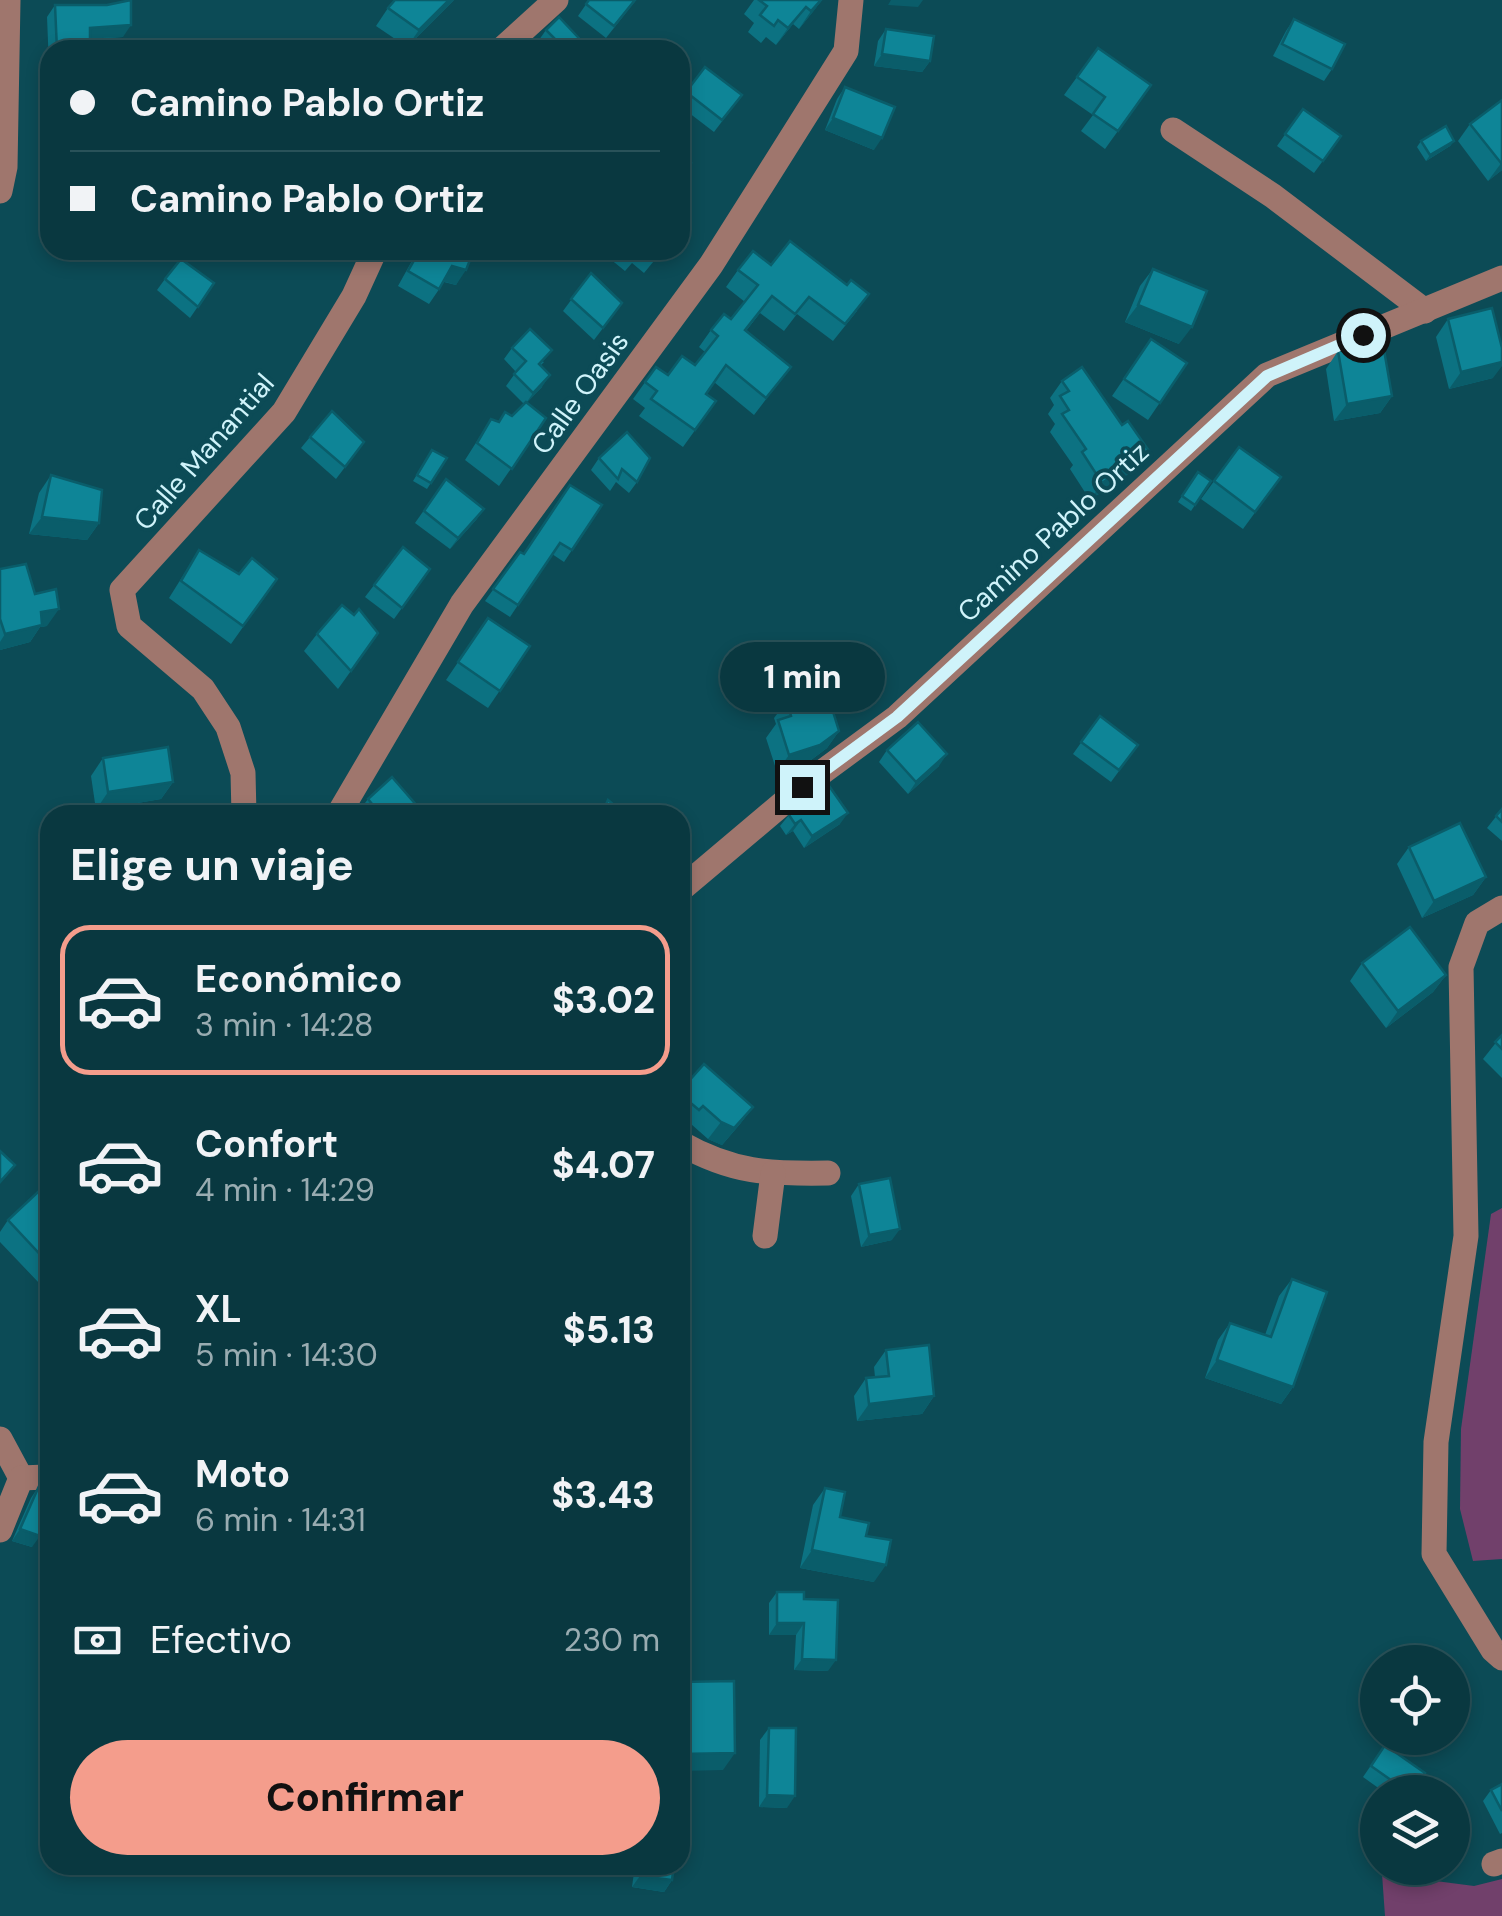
<!DOCTYPE html>
<html lang="es">
<head>
<meta charset="utf-8">
<style>
	:root { --surface:#093840; --page:#17434b; --text:#f1f3f6; --muted:#99acb1; --line:#295259; --accent:#f49d8c }
	body { margin:0; font-family:"DM Sans",sans-serif; background:var(--page); color:var(--text); height:100vh; display:flex; flex-direction:column; font-size:38px; white-space:nowrap }
	* { box-sizing:border-box; margin:0 }
	p { font-size:32px; color:var(--muted) }
	.icon { flex:none; width:55px; height:55px; fill:none; stroke:currentColor; stroke-width:2; stroke-linecap:round; stroke-linejoin:round }
	.map { position:relative; flex:1; overflow:hidden }
	.details { position:absolute; left:40px; top:805px; width:650px; height:1070px; display:flex; flex-direction:column; background:var(--surface); border-radius:30px; box-shadow:0 5px 15px #0003,0 0 0 2px var(--line) }
	.details>* { flex:none }
	.guide { position:absolute; left:40px; top:40px; width:650px; height:220px; border-radius:30px; box-shadow:0 5px 15px #0003,0 0 0 2px var(--line); display:grid; align-content:center; height:220px; padding:0 30px; background:var(--surface) }
	.buttons { position:absolute; left:1360px; top:1645px; display:grid; gap:20px }
	.buttons a { display:grid; place-items:center; width:110px; height:110px; border-radius:50%; background:var(--surface); box-shadow:0 5px 15px #0003,0 0 0 2px var(--line); font-size:50px }
	.end { position:absolute; width:45px; height:45px; margin:-22px; border:12px solid #cff3fa; background:#111; box-shadow:0 0 0 5px #111 }
	.from { border-radius:50% }
	.bubble { position:absolute; height:70px; border-radius:35px; background:var(--surface); box-shadow:0 5px 15px #0003,0 0 0 2px var(--line); font-size:32px; font-weight:800; line-height:70px; text-align:center }
	.guide b { display:flex; align-items:center; gap:35px; height:95px; font-size:38px }
	.guide b+b { border-top:2px solid var(--line) }
	.guide i { width:25px; height:25px; background:var(--text) }
	ul { padding:0; list-style:none }
	li { display:flex; align-items:center; gap:30px; height:150px; margin:0 20px 15px; padding:0 10px; border:5px solid transparent; border-radius:30px }
	li div { flex:1 }
	li b { display:block; font-size:38px }
	li em { font-style:normal; font-weight:800 }
	li.current { border-color:var(--accent) }
	li>.icon { width:90px; height:90px; stroke-width:1.5 }
	h2 { padding:0 30px; font-size:45px; line-height:120px }
	.pay { display:flex; align-items:center; gap:25px; height:110px; padding:0 30px; font-size:38px }
	.pay p { margin-inline-start:auto }
	.primary-button { display:flex; gap:20px; margin-top:auto; padding:20px 30px }
	.primary-button a { flex:1; height:115px; border-radius:60px; background:var(--accent); color:#111; font-size:40px; font-weight:800; line-height:115px; text-align:center }
	.map>svg:first-child { display:block }
	.green { fill:#71406b }
	.lines { fill:none; stroke-linecap:round; stroke-linejoin:round }
	.minor { stroke:#9f766d; stroke-width:25 }
	.wall { fill:#0c7282 }
	.shaded-wall { fill:#0a5d6a }
	.building { fill:#0e8597; stroke:#0a5d6a; stroke-width:2.5 }
	.route { stroke:#cff3fa; stroke-width:12 }
	.labels { text-anchor:middle; dominant-baseline:central; stroke-width:8; stroke-linejoin:round; paint-order:stroke }
	.street-label { font-size:28px; fill:#cff3fa; stroke:#0c4b56 }
</style>
</head>
<body>
<div class="map">
<svg width="1502" height="1916" viewBox="0 0 1502 1916">
	<rect width="100%" height="100%" fill="#0c4b56"/>
	<g class="green">
		<path d="M1502 1208V1559L1473 1561 1460 1509 1461 1429 1491 1214Z"/>
		<path d="M1382 1874 1474 1886 1502 1879V1916H1385Z"/>
	</g>
	<g class="lines">
		<g class="minor">
			<path d="M501 50 556 0"/>
			<path d="M1173 130 1273 196 1425 311"/>
			<path d="M0 191 5 167 8 0"/>
			<path d="M244 815 243 773 228 727 203 689 129 626 122 590 284 412 354 296 375 250"/>
			<path d="M338 815 462 604 711 265 761 186 846 51 851 0"/>
			<path d="M680 890 802 787 897 717 1267 375 1502 278"/>
			<path d="M1502 908 1477 923 1461 967 1466 1236 1436 1442 1434 1554 1493 1650 1502 1658"/>
			<path d="M680 1143C733 1173 769 1174 828 1173"/>
			<path d="M765 1236 773 1173"/>
			<path d="M0 1439 21 1478"/>
			<path d="M21 1478 46 1477 50 1480"/>
			<path d="M0 1530 21 1478"/>
			<path d="M1494 1864 1502 1861"/>
		</g>
	</g>
	<g class="wall">
		<path d="M454 0 407 47 376 26 388 8Z"/>
		<path d="M589 0H636L606 38 578 16Z"/>
		<path d="M754 0H822L799 29 793 24 776 45 766 37 761 43 748 32 754 23 744 14Z"/>
		<path d="M55 5 123 37 90 39V50H50L49 66 47 17Z"/>
		<path d="M1294 19 1332 69 1324 81 1273 56 1286 31Z"/>
		<path d="M886 29 930 61 922 72 874 66 878 41Z"/>
		<path d="M546 30 590 50H537L534 47Z"/>
		<path d="M1098 48 1151 85 1105 149 1081 131 1093 115 1064 95Z"/>
		<path d="M705 67 742 95 714 132 680 106V100Z"/>
		<path d="M845 87 874 150 825 130 837 99Z"/>
		<path d="M1502 100V170L1488 181 1458 141 1470 124Z"/>
		<path d="M1303 109 1341 136 1314 173 1277 146Z"/>
		<path d="M1421 141H1454L1450 146 1426 161 1417 147Z"/>
		<path d="M418 250H474L456 285 444 282 429 304 398 286Z"/>
		<path d="M599 250H663L644 273 632 263 625 271Z"/>
		<path d="M771 265 857 311 833 341 797 314 784 331 760 313 746 331 791 367 754 415 714 382 706 394 716 401 683 447 639 416 645 408 633 399 656 367 668 375 695 365 705 352 699 347 711 330 731 319 745 302 726 287 738 270Z"/>
		<path d="M1153 269 1179 344 1125 322 1140 286Z"/>
		<path d="M591 273 622 303 594 340 563 311Z"/>
		<path d="M165 279 214 283 190 318 157 290Z"/>
		<path d="M1448 319 1493 378 1449 389 1436 337Z"/>
		<path d="M1151 339 1187 363 1148 420 1112 396Z"/>
		<path d="M512 348 544 362 540 366 542 387 526 403 546 418 499 486 465 460 491 419 498 422 512 416 524 404 506 386 516 372 504 359Z"/>
		<path d="M1338 351 1392 396 1380 413 1334 421 1326 369Z"/>
		<path d="M1062 381 1122 425 1149 451 1137 468 1090 500 1070 469 1073 465 1050 432 1055 424 1048 414 1054 405 1050 398Z"/>
		<path d="M627 432 637 482 629 493 616 482 610 491 591 470 599 458Z"/>
		<path d="M310 437 364 442 336 479 301 448Z"/>
		<path d="M1239 447 1281 477 1243 529 1201 499Z"/>
		<path d="M432 450 447 458 427 489 413 481Z"/>
		<path d="M1198 472 1211 481 1191 511 1178 502Z"/>
		<path d="M51 475 99 523 87 540 29 534 39 493Z"/>
		<path d="M446 479 484 509 476 520 450 549 415 523Z"/>
		<path d="M602 505 564 562 552 554 510 617 485 601 520 552 523 554Z"/>
		<path d="M403 547 430 569 394 619 365 597Z"/>
		<path d="M199 550 239 574 277 579 231 644 169 598Z"/>
		<path d="M0 569 35 594 47 626 40 627 30 642 0 650Z"/>
		<path d="M488 618 530 646 488 708 446 680Z"/>
		<path d="M378 633 338 689 304 651 317 634Z"/>
		<path d="M787 701 839 731 827 748 807 763 777 772 766 738 776 724 774 718Z"/>
		<path d="M1100 716 1138 745 1111 782 1073 754Z"/>
		<path d="M887 750 939 766 908 794 879 762Z"/>
		<path d="M103 758 173 782 161 799 96 810 91 776Z"/>
		<path d="M368 799 413 815H363L359 811Z"/>
		<path d="M1502 809V841L1487 828Z"/>
		<path d="M789 815 840 824 804 848 793 831 786 835 780 826Z"/>
		<path d="M1409 847 1486 877 1473 895 1422 918 1397 864Z"/>
		<path d="M1362 963 1446 975 1433 992 1386 1028 1350 981Z"/>
		<path d="M1502 1035V1078L1483 1059Z"/>
		<path d="M680 1091 753 1107 740 1124 722 1145 708 1139 691 1124 687 1128 680 1122Z"/>
		<path d="M859 1184 892 1240 861 1247 851 1196Z"/>
		<path d="M50 1204V1288L43 1282 40 1284 0 1242V1232L8 1220Z"/>
		<path d="M1292 1279 1293 1387 1281 1404 1205 1378 1218 1340 1230 1323 1265 1335 1279 1296Z"/>
		<path d="M886 1350 934 1396 922 1414 857 1421 854 1396 866 1378 875 1377 874 1367Z"/>
		<path d="M39 1486 32 1547 12 1541 31 1498Z"/>
		<path d="M825 1488 840 1517 866 1536 874 1582 800 1568 813 1505Z"/>
		<path d="M777 1592 804 1599 828 1671 794 1670 796 1635H769V1603Z"/>
		<path d="M769 1728 787 1808 759 1807 760 1740Z"/>
		<path d="M1385 1745 1411 1792H1384L1363 1777Z"/>
		<path d="M1502 1784V1833L1500 1834 1483 1801 1491 1790Z"/>
		<path d="M635 1865H674L672 1880 664 1892 632 1887Z"/>
	</g>
	<g class="shaded-wall">
		<path d="M449 0H454L407 47 419 30Z"/>
		<path d="M822 0 813 12 799 29 811 11Z"/>
		<path d="M891 0H923L918 7 888 5Z"/>
		<path d="M806 7 793 24 776 45 788 28Z"/>
		<path d="M131 25 123 37 82 39 90 28Z"/>
		<path d="M882 54 930 61 922 72 874 66Z"/>
		<path d="M833 118 882 138 874 150 825 130Z"/>
		<path d="M1454 141 1450 146 1426 161 1430 155Z"/>
		<path d="M1502 162V170L1488 181Z"/>
		<path d="M452 266 466 270 456 285 442 281Z"/>
		<path d="M1138 305 1192 327 1179 344 1125 322Z"/>
		<path d="M1502 362V366L1493 378 1449 389 1461 372Z"/>
		<path d="M550 375 542 387 525 405 533 393Z"/>
		<path d="M1392 396 1380 413 1334 421 1347 404Z"/>
		<path d="M1149 451 1137 468 1090 500 1102 483Z"/>
		<path d="M484 509 476 520 450 549 458 538Z"/>
		<path d="M42 517 99 523 87 540 29 534Z"/>
		<path d="M59 609 47 626 40 627 30 642 0 650V642L5 634 41 612Z"/>
		<path d="M839 731 827 748 807 763 777 772 789 755Z"/>
		<path d="M947 754 939 766 908 794 916 782Z"/>
		<path d="M173 782 161 799 96 810 108 792Z"/>
		<path d="M848 813 840 824 804 848 812 836Z"/>
		<path d="M801 820 793 831 786 835 795 824Z"/>
		<path d="M1486 877 1473 895 1422 918 1434 901Z"/>
		<path d="M1446 975 1433 992 1386 1028 1398 1011Z"/>
		<path d="M753 1107 740 1124 722 1145 708 1139 721 1122Z"/>
		<path d="M900 1229 892 1240 861 1247 869 1235Z"/>
		<path d="M1217 1360 1293 1387 1281 1404 1205 1378Z"/>
		<path d="M934 1396 922 1414 857 1421 869 1404Z"/>
		<path d="M20 1529 40 1536 32 1547 12 1541Z"/>
		<path d="M812 1550 886 1565 874 1582 800 1568Z"/>
		<path d="M777 1623H804L796 1635H769Z"/>
		<path d="M802 1659 836 1660 828 1671 794 1670Z"/>
		<path d="M735 1753 723 1770 680 1771V1754Z"/>
		<path d="M767 1795 795 1796 787 1808 759 1807Z"/>
		<path d="M640 1876 672 1880 664 1892 632 1887Z"/>
	</g>
	<g class="building">
		<path d="M131 0V25L90 28V50H57L55 5H107Z"/>
		<path d="M395 0H449L419 30 388 8Z"/>
		<path d="M589 0H635L614 26 586 4Z"/>
		<path d="M759 0H821L811 11 806 7 788 28 778 20 774 26 760 15 767 6Z"/>
		<path d="M559 17 590 50H543L555 39 546 30Z"/>
		<path d="M1294 19 1345 44 1332 69 1282 44Z"/>
		<path d="M886 29 934 36 930 61 882 54Z"/>
		<path d="M370 41 384 50H364Z"/>
		<path d="M1098 48 1151 85 1118 131 1093 114 1105 97 1077 77Z"/>
		<path d="M705 67 742 95 722 120 686 92Z"/>
		<path d="M845 87 895 107 882 138 833 118Z"/>
		<path d="M1502 100V162L1501 163 1470 124Z"/>
		<path d="M1303 109 1341 136 1323 161 1285 134Z"/>
		<path d="M1446 126 1454 141 1430 155 1421 141Z"/>
		<path d="M680 155 691 163 680 177Z"/>
		<path d="M790 241 847 285 851 280 869 294 845 324 809 297 795 314 772 296 745 330 791 367 766 398 726 365 706 394 716 401 695 430 651 399 657 391 645 382 656 367 668 375 682 356 695 365 718 336 711 330 724 314 731 319 758 285 738 270 753 251 771 265Z"/>
		<path d="M420 250H474L466 270 452 266 439 289 408 271Z"/>
		<path d="M649 250H661L656 256Z"/>
		<path d="M181 259 214 283 198 307 165 279Z"/>
		<path d="M1153 269 1207 291 1192 327 1138 305Z"/>
		<path d="M591 273 622 303 603 328 571 299Z"/>
		<path d="M1492 308 1502 348V362L1461 372 1448 319Z"/>
		<path d="M530 329 552 350 539 364 550 375 533 393 514 374 526 361 512 348Z"/>
		<path d="M1151 339 1187 363 1160 403 1124 379Z"/>
		<path d="M1383 344 1392 396 1347 404 1338 351Z"/>
		<path d="M1082 367 1122 425 1128 421 1149 451 1102 483 1082 452 1086 449 1062 414 1069 410 1060 396 1069 391 1062 381Z"/>
		<path d="M526 402 546 418 512 469 477 443 491 419 499 422 505 412 512 416Z"/>
		<path d="M332 411 364 442 345 467 310 437Z"/>
		<path d="M627 432 650 458 637 482 622 469 618 479 599 458Z"/>
		<path d="M1239 447 1281 477 1255 512 1214 481Z"/>
		<path d="M432 450 447 458 431 483 417 475Z"/>
		<path d="M1198 472 1211 481 1195 505 1182 496Z"/>
		<path d="M51 475 102 490 99 523 42 517Z"/>
		<path d="M446 479 484 509 458 538 424 511Z"/>
		<path d="M570 485 602 505 572 550 560 543 518 605 493 589 520 552 524 554Z"/>
		<path d="M403 547 430 569 402 608 374 585Z"/>
		<path d="M199 550 239 574 252 558 277 579 243 626 181 581Z"/>
		<path d="M26 564 35 594 56 589 59 609 41 612 42 625 5 634 0 619V569Z"/>
		<path d="M342 605 354 615 359 609 378 633 351 671 317 634Z"/>
		<path d="M488 618 530 646 500 691 458 662Z"/>
		<path d="M826 689 839 731 820 745 789 755 778 720 791 716 787 701Z"/>
		<path d="M1100 716 1138 745 1119 770 1081 742Z"/>
		<path d="M918 722 947 754 916 782 887 750Z"/>
		<path d="M168 747 173 782 108 792 103 758Z"/>
		<path d="M392 777 418 807 409 815H381L368 799Z"/>
		<path d="M827 783 848 813 812 836 801 820 795 824 789 815Z"/>
		<path d="M608 800 626 815H601Z"/>
		<path d="M1502 809V822L1496 816Z"/>
		<path d="M1460 823 1486 877 1434 901 1409 847Z"/>
		<path d="M1410 927 1446 975 1398 1011 1362 963Z"/>
		<path d="M1502 1035V1049L1495 1042Z"/>
		<path d="M704 1064 753 1107 734 1128 721 1122 703 1106 699 1110 680 1094V1091Z"/>
		<path d="M0 1151 15 1165 0 1182Z"/>
		<path d="M890 1178 900 1229 869 1235 859 1184Z"/>
		<path d="M39 1191 50 1204V1265L8 1220Z"/>
		<path d="M1292 1279 1327 1292 1293 1387 1217 1360 1230 1323 1271 1337Z"/>
		<path d="M929 1345 934 1396 869 1404 866 1378 889 1376 886 1350Z"/>
		<path d="M680 1484H683L680 1532Z"/>
		<path d="M39 1486 50 1490V1504L40 1536 20 1529Z"/>
		<path d="M825 1488 845 1492 840 1517 869 1523 866 1536 891 1540 886 1565 812 1550Z"/>
		<path d="M777 1592H804V1599L838 1600 836 1660 802 1659 804 1623H777Z"/>
		<path d="M734 1681 735 1753 680 1754V1682Z"/>
		<path d="M769 1728H796L795 1796 767 1795Z"/>
		<path d="M1385 1745 1425 1773 1410 1792H1408L1371 1766Z"/>
		<path d="M1502 1784V1811L1491 1790Z"/>
		<path d="M641 1865H674L672 1880 640 1876Z"/>
	</g>
	<g class="lines">
		<path class="route" d="M802 787 897 717 1267 376 1363 335"/>
	</g>
	<g class="labels">
		<g class="street-label">
			<text transform="translate(580 393) rotate(-54)">Calle Oasis</text>
			<text transform="translate(204 452) rotate(-49)">Calle Manantial</text>
			<text transform="translate(1053 532) rotate(-43)">Camino Pablo Ortiz</text>
		</g>
	</g>
</svg>
<div class="buttons">
<a><svg class="icon" aria-label="locate" viewBox="0 0 24 24"><circle cx="12" cy="12" r="6"/><path d="M12 2v4M12 18v4M2 12h4M18 12h4"/></svg></a>
<a><svg class="icon" aria-label="layers" viewBox="0 0 24 24"><path d="M12 4l9 5-9 5-9-5zM3 14l9 5 9-5"/></svg></a>
</div>
<i class="end from" style="left:1363px;top:335px"></i>
<i class="end" style="left:802px;top:787px"></i>
<div class="bubble" style="left:720px;top:642px;width:165px">1 min</div>
<div class="guide">
<b><i class="from"></i>Camino Pablo Ortiz</b>
<b><i></i>Camino Pablo Ortiz</b>
</div>
<section class="details">
<h2>Elige un viaje</h2>
<ul>
<li class="current"><svg class="icon" aria-label="car" viewBox="0 0 24 24"><path d="M5 17H2v-5l4-1 3-4h7l3 4 3 1v5h-3M9 17h6M6 11h13"/><circle cx="7" cy="17" r="2"/><circle cx="17" cy="17" r="2"/></svg><div><b>Económico</b><p>3 min · 14:28</p></div><em>$3.02</em></li>
<li><svg class="icon" aria-label="car" viewBox="0 0 24 24"><path d="M5 17H2v-5l4-1 3-4h7l3 4 3 1v5h-3M9 17h6M6 11h13"/><circle cx="7" cy="17" r="2"/><circle cx="17" cy="17" r="2"/></svg><div><b>Confort</b><p>4 min · 14:29</p></div><em>$4.07</em></li>
<li><svg class="icon" aria-label="car" viewBox="0 0 24 24"><path d="M5 17H2v-5l4-1 3-4h7l3 4 3 1v5h-3M9 17h6M6 11h13"/><circle cx="7" cy="17" r="2"/><circle cx="17" cy="17" r="2"/></svg><div><b>XL</b><p>5 min · 14:30</p></div><em>$5.13</em></li>
<li><svg class="icon" aria-label="car" viewBox="0 0 24 24"><path d="M5 17H2v-5l4-1 3-4h7l3 4 3 1v5h-3M9 17h6M6 11h13"/><circle cx="7" cy="17" r="2"/><circle cx="17" cy="17" r="2"/></svg><div><b>Moto</b><p>6 min · 14:31</p></div><em>$3.43</em></li>
</ul>
<div class="pay"><svg class="icon" aria-label="cash" viewBox="0 0 24 24"><path d="M3 7h18v10H3z"/><circle cx="12" cy="12" r="2"/></svg>Efectivo<p>230 m</p></div>
<div class="primary-button"><a>Confirmar</a></div>
</section>
</div>
</body>
</html>
